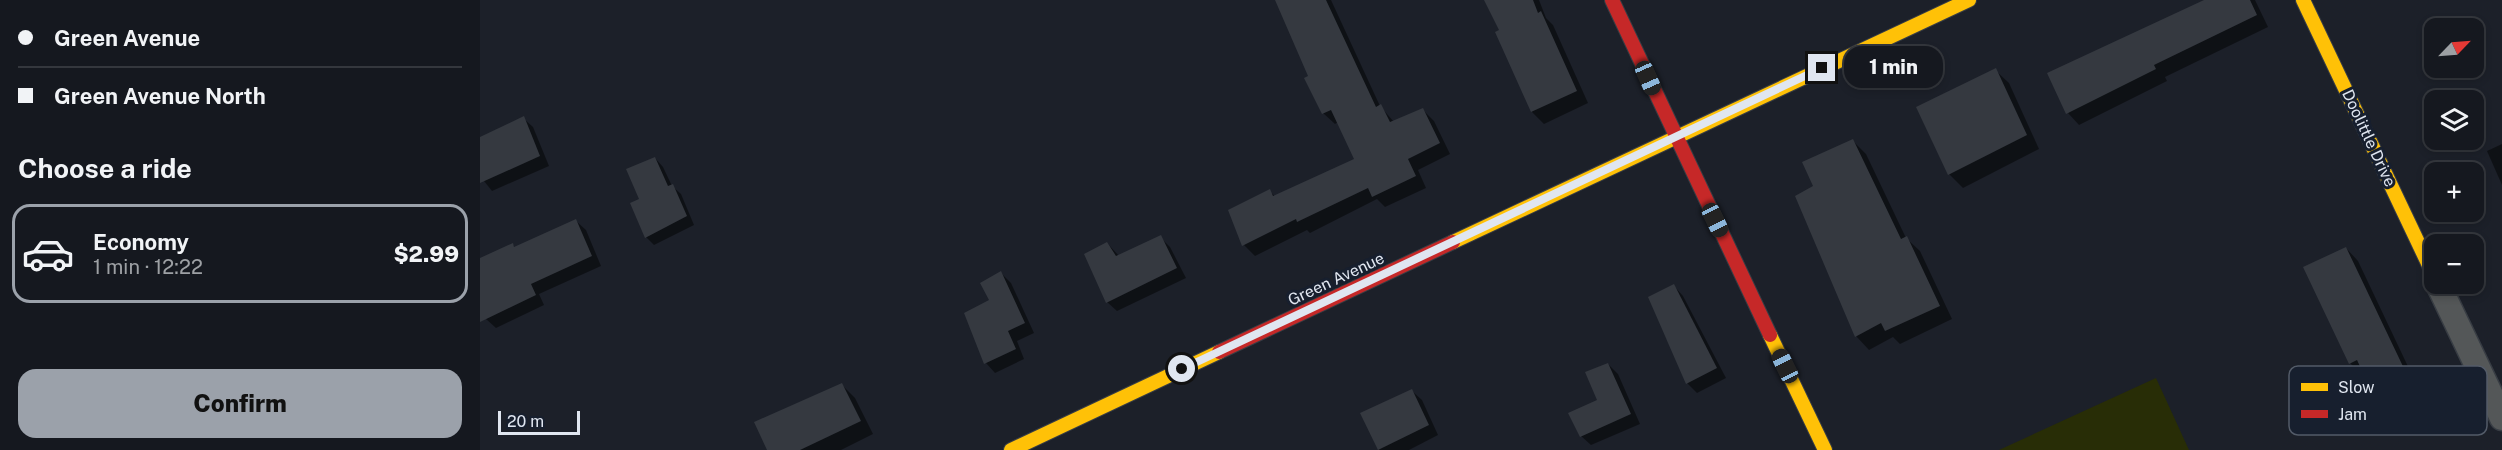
<!DOCTYPE html>
<html lang="en">
<head>
<meta charset="utf-8">
<style>
	:root { --surface:#15181f; --page:#1e2128; --text:#f1f3f6; --muted:#9da0a4; --line:#34373d; --accent:#9ba1aa }
	body { margin:0; font-family:"Public Sans",sans-serif; background:var(--page); color:var(--text); height:100vh; display:flex; flex-direction:column; font-size:22px; white-space:nowrap }
	* { box-sizing:border-box; margin:0 }
	p { font-size:20px; color:var(--muted) }
	.icon { flex:none; width:33px; height:33px; fill:none; stroke:currentColor; stroke-width:2; stroke-linecap:round; stroke-linejoin:round }
	.map { position:relative; flex:1; overflow:hidden }
	.side { display:flex; flex-direction:column; background:var(--surface); width:480px }
	.side>* { flex:none }
	.guide { display:grid; align-content:center; height:132px; padding:0 18px; background:var(--surface) }
	.needle { width:39px; rotate:65deg }
	.buttons { position:absolute; left:1944px; top:18px; display:grid; gap:12px }
	.buttons a { display:grid; place-items:center; width:60px; height:60px; border-radius:12px; background:var(--surface); box-shadow:0 3px 9px #0003,0 0 0 2px var(--line); font-size:30px }
	.scale { position:absolute; left:18px; bottom:15px; width:82px; box-sizing:border-box; padding-left:6px; border:3px solid #e0e6f0; border-top:0; font-size:16px; line-height:21px; white-space:nowrap; color:#e0e6f0; -webkit-text-stroke:4px #171f2e; paint-order:stroke }
	.end { position:absolute; width:27px; height:27px; margin:-14px; border:8px solid #e0e6f0; background:#111; box-shadow:0 0 0 3px #111 }
	.from { border-radius:50% }
	.bubble { position:absolute; height:42px; border-radius:18px; background:var(--surface); box-shadow:0 3px 9px #0003,0 0 0 2px var(--line); font-size:20px; font-weight:800; line-height:42px; text-align:center }
	.car { position:absolute; width:18px; height:36px; margin:-18px -9px; border-radius:8px; box-shadow:0 0 4px 2px #0007; background:linear-gradient(#222 24%,#8ab4d8 0 40%,#222 0 76%,#8ab4d8 0 86%,#222 0) }
	.guide b { display:flex; align-items:center; gap:21px; height:57px; font-size:22px }
	.guide b+b { border-top:2px solid var(--line) }
	.guide i { width:15px; height:15px; background:var(--text) }
	ul { padding:0; list-style:none }
	li { display:flex; align-items:center; gap:18px; height:99px; margin:0 12px 9px; padding:0 6px; border:3px solid var(--line); border-radius:18px }
	li div { flex:1 }
	li b { display:block; font-size:22px }
	li em { font-style:normal; font-weight:800 }
	li.selected { border-color:var(--accent) }
	li>.icon { width:54px; height:54px; stroke-width:1.5 }
	h2 { padding:0 18px; font-size:27px; line-height:72px }
	.primary-button { display:flex; gap:12px; margin-top:auto; padding:12px 18px }
	.primary-button a { flex:1; height:69px; border-radius:18px; background:var(--accent); color:#111; font-size:24px; font-weight:800; line-height:69px; text-align:center }
	main { display:flex; flex:1; min-height:0 }
	.map>svg:first-child { display:block }
	.green { fill:#282d06 }
	.shadow { fill:#0007 }
	.building { fill:#353940 }
	.lines { fill:none; stroke-linecap:round; stroke-linejoin:round }
	.street-casing { stroke:#383d44; stroke-width:27 }
	.slow-casing { stroke:#383d44; stroke-width:16 }
	.jam-casing { stroke:#383d44; stroke-width:16 }
	.street { stroke:#545758; stroke-width:24 }
	.slow { stroke:#ffc107; stroke-width:14 }
	.jam { stroke:#c62828; stroke-width:14 }
	.route { stroke:#e0e6f0; stroke-width:8 }
	.labels { text-anchor:middle; dominant-baseline:central; stroke-width:6; stroke-linejoin:round; paint-order:stroke }
	.street-label { font-size:16px; fill:#e0e6f0; stroke:#171f2e }
	.key { fill:#171f2e; stroke:#535b68; stroke-width:1.5 }
	.key-label { font-size:16px; fill:#e0e6f0 }
</style>
</head>
<body>
<main>
<section class="side">
<div class="guide">
<b><i class="from"></i>Green Avenue</b>
<b><i></i>Green Avenue North</b>
</div>
<h2>Choose a ride</h2>
<ul>
<li class="selected"><svg class="icon" aria-label="car" viewBox="0 0 24 24"><path d="M5 17H2v-5l4-1 3-4h7l3 4 3 1v5h-3M9 17h6M6 11h13"/><circle cx="7" cy="17" r="2"/><circle cx="17" cy="17" r="2"/></svg><div><b>Economy</b><p>1 min · 12:22</p></div><em>$2.99</em></li>
</ul>
<div class="primary-button"><a>Confirm</a></div>
</section>
<div class="map">
<svg width="2022" height="450" viewBox="0 0 2022 450">
	<rect width="100%" height="100%" fill="#1c2029"/>
	<path class="green" d="M1676 378 1709 450H1519Z"/>
	<g class="shadow">
		<path d="M810 0H851L900 106 914 122 943 110 954 121 970 154 938 170 946 188 905 207 897 199 830 233 827 230 775 256 764 245 789 191 796 197 876 160 858 122 855 124 843 113 830 77Z"/>
		<path d="M1006 0H1059L1066 18 1073 25 1108 103 1064 124 1052 112 1017 32 1021 31Z"/>
		<path d="M1730 0H1775L1788 27 1685 77 1687 81 1599 125 1588 113Z"/>
		<path d="M1515 70 1529 83 1559 149 1483 188 1469 174Z"/>
		<path d="M43 118 53 127 69 166 12 191 0 176V139Z"/>
		<path d="M1372 140 1386 154 1426 238 1440 251 1472 319 1420 344 1413 337 1389 350 1376 336 1316 196 1335 187Z"/>
		<path d="M2022 144V185L2007 151Z"/>
		<path d="M175 158 183 167 192 186 201 194 214 225 174 245 166 237Z"/>
		<path d="M96 221 106 230 121 266 59 294 64 305 16 328 6 319 0 305V259L33 245 35 248Z"/>
		<path d="M680 237 690 247 706 278 637 311 627 302V243L639 256Z"/>
		<path d="M1866 248 1878 261 1951 415 1919 432 1906 420 1885 374 1882 375 1870 363Z"/>
		<path d="M521 273 531 283 554 333 537 341 544 359 515 373 506 363 485 314 511 300Z"/>
		<path d="M1194 286 1203 296 1246 378 1217 393 1207 383Z"/>
		<path d="M1128 364 1138 374 1160 424 1111 445 1101 436 1119 401Z"/>
		<path d="M362 385 375 398 393 434 361 450H289Z"/>
		<path d="M932 391 942 400 958 435 929 450H899L882 414Z"/>
	</g>
	<g class="building">
		<path d="M795 0H846L896 107 901 104 910 122 943 108 960 143 928 159 936 176 892 197 888 188 817 222 816 219 762 246 748 210 790 189 793 196 874 159 851 110 842 114 824 78 828 76Z"/>
		<path d="M1004 0H1053L1058 13 1061 11 1097 91 1051 112 1015 32 1019 30Z"/>
		<path d="M1724 0H1770L1777 15 1674 65 1676 69 1586 114 1567 73Z"/>
		<path d="M1516 68 1547 135 1468 175 1436 107Z"/>
		<path d="M44 116 60 156 0 183V137Z"/>
		<path d="M1373 139 1421 239 1427 236 1460 306 1405 331 1401 323 1375 337 1315 196 1333 186 1322 162Z"/>
		<path d="M175 157 188 186 193 184 207 216 165 238 150 203 159 199 146 169Z"/>
		<path d="M96 219 112 256 51 284 56 295 0 322V258L33 243 34 247Z"/>
		<path d="M681 235 697 268 626 303 604 254 627 242 636 256Z"/>
		<path d="M1866 247 1940 402 1905 420 1877 360 1869 364 1823 267Z"/>
		<path d="M521 271 545 323 528 331 536 349 504 364 484 313 509 300 500 283Z"/>
		<path d="M1194 284 1237 368 1206 384 1168 297Z"/>
		<path d="M1128 363 1151 414 1100 437 1088 413 1117 400 1105 372Z"/>
		<path d="M362 383 381 421 320 450H287L274 422Z"/>
		<path d="M932 389 949 425 898 450 880 413Z"/>
	</g>
	<g class="lines">
		<defs>
			<path id="street" d="M1958 284 2022 418"/>
			<g id="slow">
				<path d="M1823 0 1954 276"/>
				<path d="M973 242 1489 0"/>
				<path d="M1290 335 1345 450"/>
				<path d="M531 450 739 352"/>
			</g>
			<g id="jam">
				<path d="M1132 0 1290 335"/>
				<path d="M739 352 973 242"/>
			</g>
		</defs>
		<use href="#street" class="street-casing"/>
		<use href="#slow" class="slow-casing"/>
		<use href="#jam" class="jam-casing"/>
		<use href="#street" class="street"/>
		<use href="#slow" class="slow"/>
		<use href="#jam" class="jam"/>
	</g>
	<g class="lines">
		<path class="route" d="M702 369 1342 68"/>
	</g>
	<g class="labels">
		<g class="street-label">
			<text transform="translate(1889 138) rotate(65)">Doolittle Drive</text>
			<text transform="translate(856 279) rotate(-25)">Green Avenue</text>
		</g>
	</g>
	<rect x="1809" y="366" width="198" height="69" rx="9" class="key"/>
	<rect x="1821" y="383" width="27" height="8" fill="#ffc107"/>
	<rect x="1821" y="410" width="27" height="8" fill="#c62828"/>
	<g class="key-label">
		<text x="1858" y="393">Slow</text>
		<text x="1858" y="420">Jam</text>
	</g>
</svg>
<div class="buttons">
<a><svg class="needle" viewBox="-14 -14 28 28"><path d="M0-13l5 13h-10z" fill="#e53935"/><path d="M0 13l5-13h-10z" fill="#9da0a4"/></svg></a>
<a><svg class="icon" aria-label="layers" viewBox="0 0 24 24"><path d="M12 4l9 5-9 5-9-5zM3 14l9 5 9-5"/></svg></a>
<a>+</a>
<a>−</a>
</div>
<div class="scale">20 m</div>
<i class="end from" style="left:702px;top:369px"></i>
<i class="end" style="left:1342px;top:68px"></i>
<div class="bubble" style="left:1364px;top:46px;width:99px">1 min</div>
<i class="car" style="left:1168px;top:78px;rotate:156deg"></i>
<i class="car" style="left:1235px;top:220px;rotate:154deg"></i>
<i class="car" style="left:1305px;top:366px;rotate:334deg"></i>
</div>
</main>
</body>
</html>
